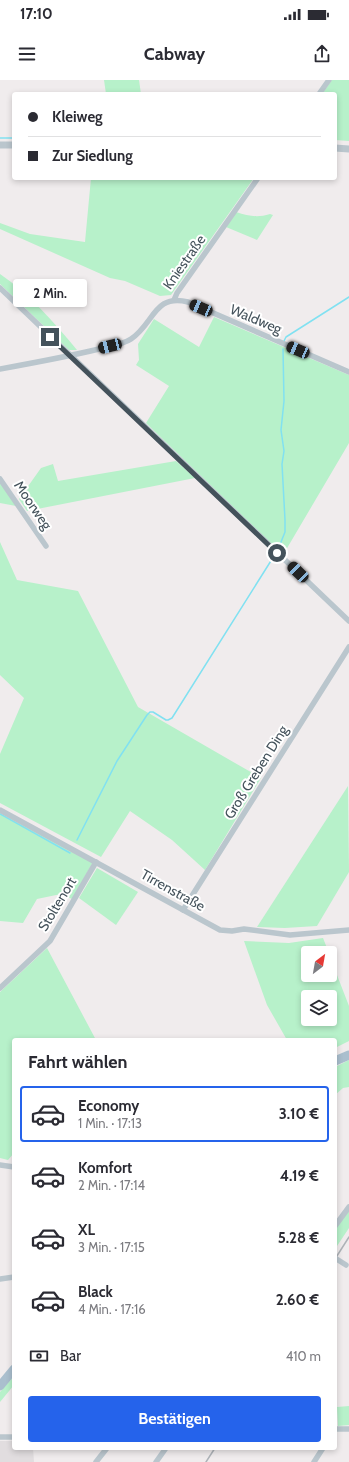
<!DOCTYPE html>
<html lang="de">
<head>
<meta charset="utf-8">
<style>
	:root { --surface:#fff; --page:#f2f2f3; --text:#2b2b33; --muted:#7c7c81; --line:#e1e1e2; --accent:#2563eb }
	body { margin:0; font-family:Cabin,sans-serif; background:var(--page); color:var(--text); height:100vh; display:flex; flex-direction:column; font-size:15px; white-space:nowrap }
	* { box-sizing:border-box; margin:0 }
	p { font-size:13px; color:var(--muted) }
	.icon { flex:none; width:22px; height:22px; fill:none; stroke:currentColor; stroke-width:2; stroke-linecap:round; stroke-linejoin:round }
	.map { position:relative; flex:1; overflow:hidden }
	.details { position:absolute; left:12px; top:958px; width:325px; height:412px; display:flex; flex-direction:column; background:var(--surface); border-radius:4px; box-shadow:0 2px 6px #0003 }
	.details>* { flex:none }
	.hud { position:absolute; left:12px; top:12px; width:325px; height:88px; border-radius:4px; box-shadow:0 2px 6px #0003; display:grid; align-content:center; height:88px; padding:0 16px; background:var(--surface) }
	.needle { width:26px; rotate:31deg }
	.buttons { position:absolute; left:301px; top:866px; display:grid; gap:8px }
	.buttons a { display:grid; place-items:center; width:36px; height:36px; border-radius:4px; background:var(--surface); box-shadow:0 2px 6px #0003; font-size:20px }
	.end { position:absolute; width:18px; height:18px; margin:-9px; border:5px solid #44525b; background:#fff; box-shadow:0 0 0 2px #fff }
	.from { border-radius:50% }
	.bubble { position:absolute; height:28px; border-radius:4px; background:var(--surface); box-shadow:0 2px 6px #0003; font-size:13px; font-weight:800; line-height:28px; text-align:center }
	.car { position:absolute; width:12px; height:24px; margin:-12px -6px; border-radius:5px; box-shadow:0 0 3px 1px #0007; background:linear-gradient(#222 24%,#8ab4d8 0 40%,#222 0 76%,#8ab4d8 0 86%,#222 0) }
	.hud b { display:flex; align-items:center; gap:14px; height:38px; font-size:15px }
	.hud b+b { border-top:1px solid var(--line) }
	.hud i { width:10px; height:10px; background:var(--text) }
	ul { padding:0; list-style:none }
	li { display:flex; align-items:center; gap:12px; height:56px; margin:0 8px 6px; padding:0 8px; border:2px solid transparent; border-radius:4px }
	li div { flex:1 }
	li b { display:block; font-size:15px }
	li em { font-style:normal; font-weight:800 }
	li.on { border-color:var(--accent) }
	li>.icon { width:36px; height:36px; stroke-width:1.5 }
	h2 { padding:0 16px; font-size:18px; line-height:48px }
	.pay { display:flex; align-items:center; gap:10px; height:44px; padding:0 16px; font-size:15px }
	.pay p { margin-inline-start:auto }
	.primary-button { display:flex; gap:8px; margin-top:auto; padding:8px 16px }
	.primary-button a { flex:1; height:46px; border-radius:4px; background:var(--accent); color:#fff; font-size:16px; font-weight:800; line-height:46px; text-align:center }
	.status { display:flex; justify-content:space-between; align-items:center; height:28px; padding:0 20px; background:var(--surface); direction:ltr }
	.status svg { height:11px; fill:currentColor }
	header { display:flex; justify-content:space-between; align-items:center; height:52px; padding:0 16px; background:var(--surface); font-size:18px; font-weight:800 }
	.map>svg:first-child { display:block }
	.education { fill:#e1dddf }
	.green { fill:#b7f1ca; fill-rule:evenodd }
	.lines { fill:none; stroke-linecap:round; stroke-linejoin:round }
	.stream { stroke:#81e1f1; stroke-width:1.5 }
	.minor { stroke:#bac6cd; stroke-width:5.5 }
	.tertiary { stroke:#bac6cd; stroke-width:7 }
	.primary { stroke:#aabfce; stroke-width:9 }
	.rail { stroke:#aeb3b8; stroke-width:1.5 }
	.minor-bridge { stroke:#bac6cd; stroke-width:5.5 }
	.route { stroke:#44525b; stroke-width:5 }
	.labels { text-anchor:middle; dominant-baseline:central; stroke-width:4; stroke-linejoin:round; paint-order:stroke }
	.street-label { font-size:14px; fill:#44525b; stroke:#fff }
</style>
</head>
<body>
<div class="status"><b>17:10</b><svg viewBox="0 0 49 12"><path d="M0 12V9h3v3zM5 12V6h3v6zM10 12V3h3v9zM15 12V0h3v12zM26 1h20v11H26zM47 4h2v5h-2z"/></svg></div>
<header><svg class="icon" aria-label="menu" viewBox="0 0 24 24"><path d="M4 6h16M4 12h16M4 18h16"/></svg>Cabway<svg class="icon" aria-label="share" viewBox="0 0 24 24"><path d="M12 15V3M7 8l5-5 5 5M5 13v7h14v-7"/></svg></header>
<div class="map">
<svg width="349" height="1382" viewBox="0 0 349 1382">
	<rect width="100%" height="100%" fill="#f0eced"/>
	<path class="education" d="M0 1361H14V1368H33L34 1382H0Z"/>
	<g class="green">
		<path d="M104 0H139L141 14H106Z"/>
		<path d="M332 0H349V61L335 60V14H322Z"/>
		<path d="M91 98H254L171 215 160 216 125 201 110 198 0 149V143L30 154 85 162Z"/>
		<path d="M236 132C249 136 257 138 270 134L273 135 257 160 226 147Z"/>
		<path d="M0 194C29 214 54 242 77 270H69L0 204Z"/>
		<path d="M214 237 349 295V363L283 475 146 343 169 306 136 285 139 280 138 264 154 239 199 267Z"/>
		<path d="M176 381 195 398 27 431 19 419 41 388 53 384 58 401Z"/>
		<path d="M0 402 16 426 0 423Z"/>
		<path d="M0 462 17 500 78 511 138 627 261 698 205 790 172 760 130 731 101 777 0 723V674L24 618 0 595Z"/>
		<path d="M348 706 349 792 317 846 285 848 257 847Z"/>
		<path d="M0 733 93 782 72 819 61 814 37 819 23 843 0 841Z"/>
		<path d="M97 788 138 812 116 845 79 818Z"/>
		<path d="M323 858 329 873H308V895H330V877L349 926V961L335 968V960H287L267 925 244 861 289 863ZM308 917H330V939H308Z"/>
		<path d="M47 868 96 960H14V1073L8 1080 0 1078V912Z"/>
		<path d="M349 980V1007L343 1008 335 1015V987Z"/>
		<path d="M349 1131V1148L335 1169V1140L341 1141Z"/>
		<path d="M14 1296V1305L0 1322V1312Z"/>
		<path d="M349 1326V1345L338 1346 337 1327Z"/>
	</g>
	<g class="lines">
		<g class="stream">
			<path d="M0 58H14"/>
			<path d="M284 261 286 257 349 217"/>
			<path d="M279 467 285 452V440L282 384 284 371 281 350 284 321 283 269"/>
			<path d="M0 734 70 773"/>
			<path d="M77 760 117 681 147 635 150 632H153L166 640H168L172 638 274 476"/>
		</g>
		<g class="minor">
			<path d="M319 14 329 0"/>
			<path d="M0 208 349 541"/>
			<path d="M174 220 177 213 258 98"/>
			<path d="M0 289C33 283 66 277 99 269 110 266 122 265 131 259 154 244 154 213 188 222L349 292"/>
			<path d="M0 399 46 466"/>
			<path d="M0 730 220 850 232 851 244 849 290 855 349 850"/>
			<path d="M183 830 349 567"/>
			<path d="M0 908 50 861 96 782"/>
			<path d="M0 1085 14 1087"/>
			<path d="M335 1146 349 1127"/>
			<path d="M0 1199 14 1197"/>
			<path d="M335 1349H349"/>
			<path d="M0 1357H14"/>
			<path d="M96 1382 107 1368"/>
			<path d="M156 1382 166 1368"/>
			<path d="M314 1382 323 1368"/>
		</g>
		<g class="tertiary">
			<path d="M0 65H14"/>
			<path d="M335 68 349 69"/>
		</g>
		<g class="primary">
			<path d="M335 981 349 975"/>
			<path d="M0 1306 14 1289"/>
		</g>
		<g class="rail">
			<path d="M335 1179 349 1157"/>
			<path d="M206 1382 215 1368"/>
		</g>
		<path class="minor-bridge" d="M335 1178 346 1185"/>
	</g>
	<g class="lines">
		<path class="route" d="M50 257 277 473"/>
	</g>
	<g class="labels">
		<g class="street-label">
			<text transform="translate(184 182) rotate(-55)">Kniestraße</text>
			<text transform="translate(256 239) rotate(23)">Waldweg</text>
			<text transform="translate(33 425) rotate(56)">Moorweg</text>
			<text transform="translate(256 692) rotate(-58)">Groß Greben Ding</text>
			<text transform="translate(173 810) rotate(29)">Tirrenstraße</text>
			<text transform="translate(57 824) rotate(-59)">Stoltenort</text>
		</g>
	</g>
</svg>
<div class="buttons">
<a><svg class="needle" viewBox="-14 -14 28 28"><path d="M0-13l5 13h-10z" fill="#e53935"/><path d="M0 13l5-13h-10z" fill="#7c7c81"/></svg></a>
<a><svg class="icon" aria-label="layers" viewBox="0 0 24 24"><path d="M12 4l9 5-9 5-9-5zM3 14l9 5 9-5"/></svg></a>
</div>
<i class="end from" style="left:277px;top:473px"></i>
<i class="end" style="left:50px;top:257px"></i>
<div class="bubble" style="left:13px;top:199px;width:74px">2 Min.</div>
<i class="car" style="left:201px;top:228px;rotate:293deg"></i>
<i class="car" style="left:110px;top:266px;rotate:256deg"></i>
<i class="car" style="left:298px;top:270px;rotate:293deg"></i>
<i class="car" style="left:298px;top:492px;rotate:314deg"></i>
<div class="hud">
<b><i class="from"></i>Kleiweg</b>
<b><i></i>Zur Siedlung</b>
</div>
<section class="details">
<h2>Fahrt wählen</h2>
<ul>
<li class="on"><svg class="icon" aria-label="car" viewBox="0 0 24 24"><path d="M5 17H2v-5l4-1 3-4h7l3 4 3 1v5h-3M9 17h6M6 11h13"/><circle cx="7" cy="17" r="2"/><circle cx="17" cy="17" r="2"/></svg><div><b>Economy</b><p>1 Min. · 17:13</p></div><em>3.10 €</em></li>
<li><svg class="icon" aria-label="car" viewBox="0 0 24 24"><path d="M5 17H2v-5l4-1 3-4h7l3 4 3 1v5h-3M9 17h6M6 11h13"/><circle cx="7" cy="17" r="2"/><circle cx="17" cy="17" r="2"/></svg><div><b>Komfort</b><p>2 Min. · 17:14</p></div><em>4.19 €</em></li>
<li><svg class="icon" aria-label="car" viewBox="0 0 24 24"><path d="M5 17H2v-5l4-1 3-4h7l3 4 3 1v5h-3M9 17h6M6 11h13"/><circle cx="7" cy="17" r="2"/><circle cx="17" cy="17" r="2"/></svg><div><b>XL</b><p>3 Min. · 17:15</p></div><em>5.28 €</em></li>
<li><svg class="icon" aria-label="car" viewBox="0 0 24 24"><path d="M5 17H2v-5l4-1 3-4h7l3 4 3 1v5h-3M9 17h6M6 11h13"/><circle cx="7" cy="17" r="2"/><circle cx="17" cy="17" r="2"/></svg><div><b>Black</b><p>4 Min. · 17:16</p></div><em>2.60 €</em></li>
</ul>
<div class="pay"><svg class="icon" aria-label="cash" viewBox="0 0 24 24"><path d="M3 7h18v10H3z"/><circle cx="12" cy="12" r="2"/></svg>Bar<p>410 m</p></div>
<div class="primary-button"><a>Bestätigen</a></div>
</section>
</div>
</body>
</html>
